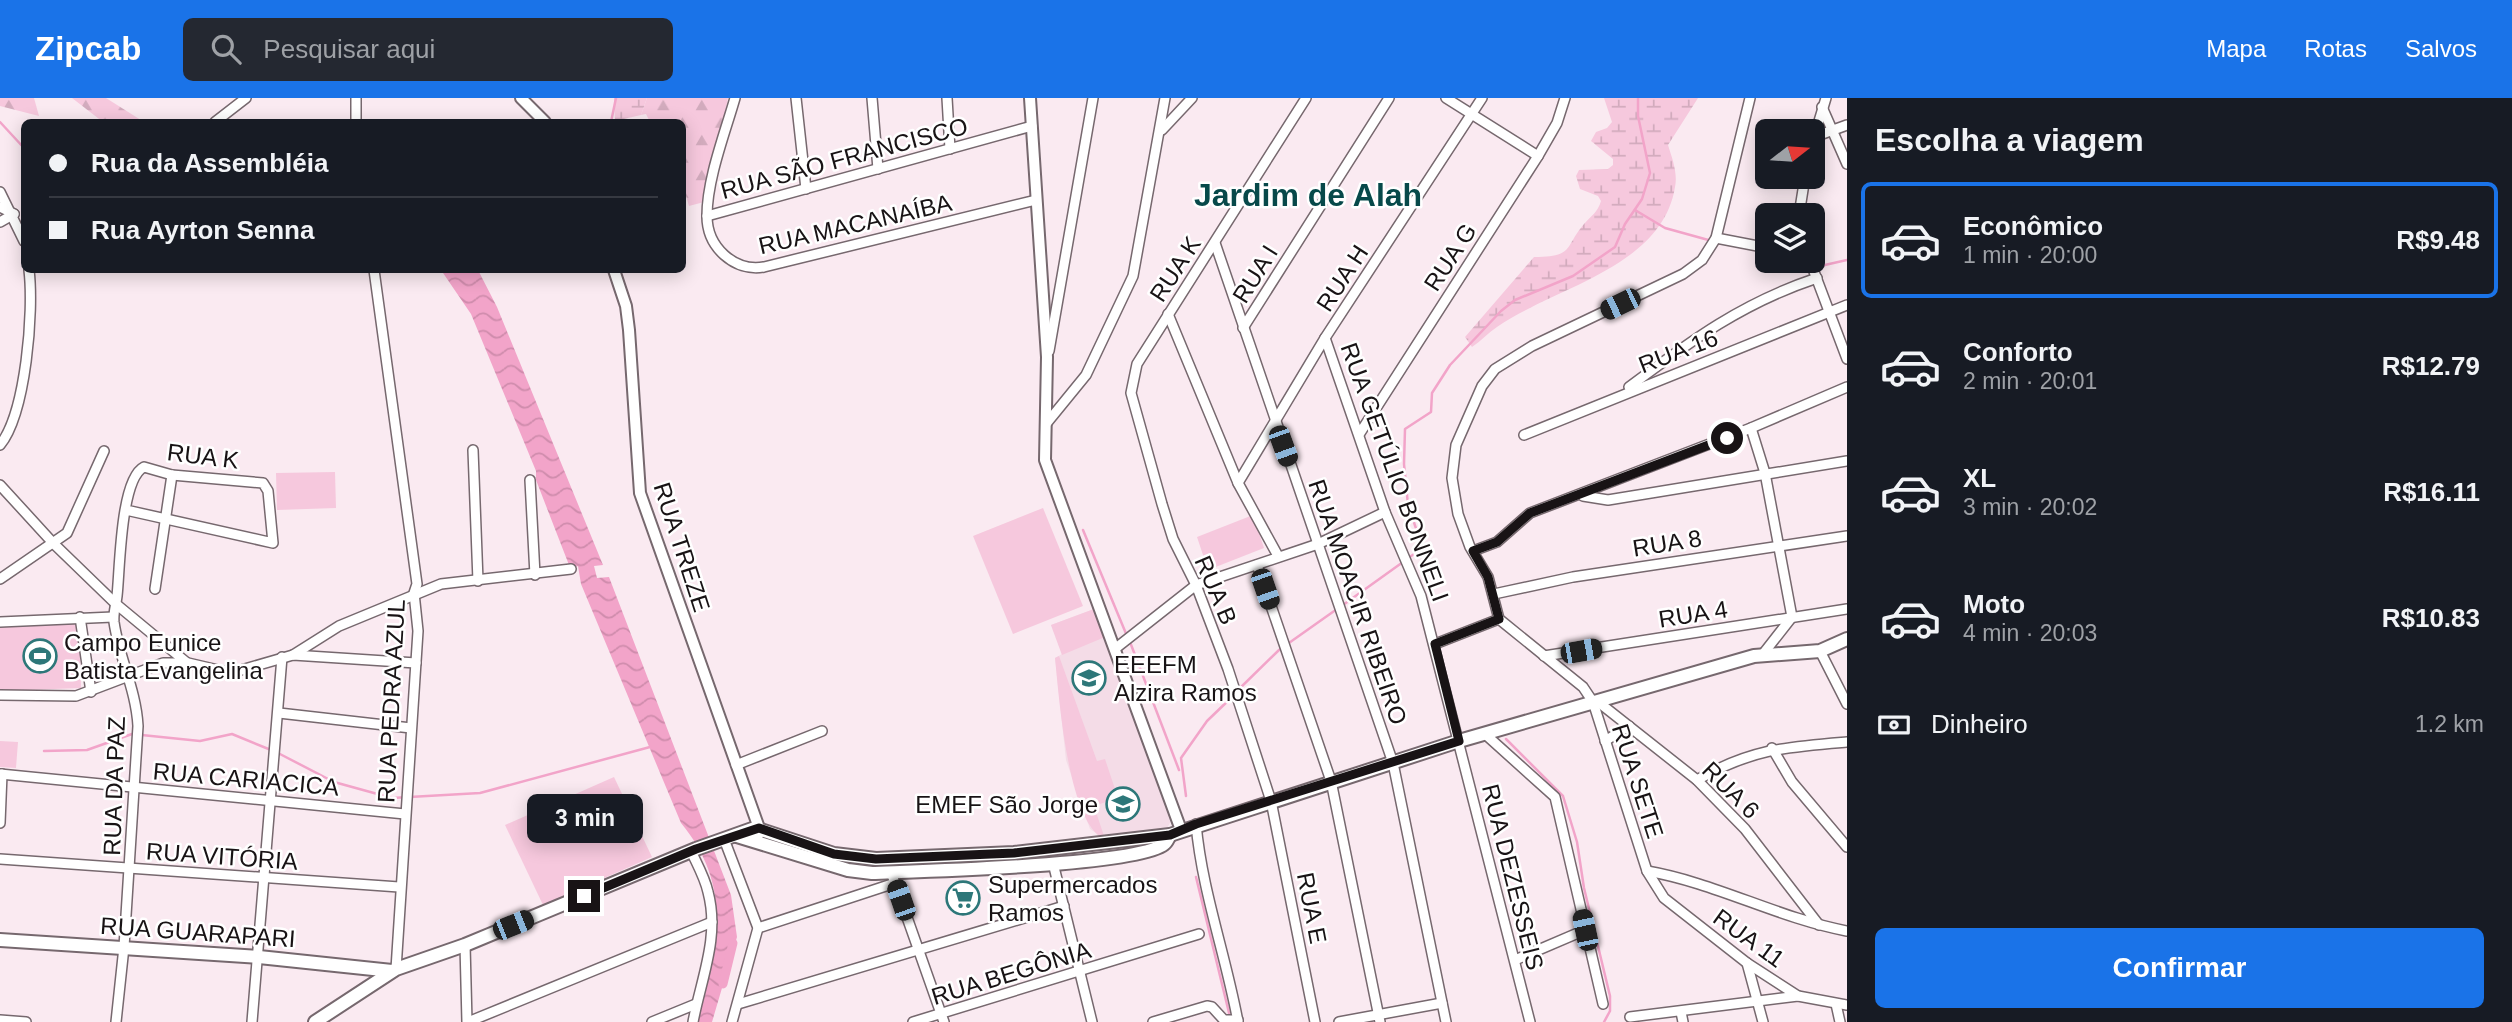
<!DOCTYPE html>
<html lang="pt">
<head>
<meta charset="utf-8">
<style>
	:root { --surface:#171b24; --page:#242831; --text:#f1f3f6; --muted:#9ea1a6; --line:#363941; --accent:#1a73e8 }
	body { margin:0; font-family:Arial,sans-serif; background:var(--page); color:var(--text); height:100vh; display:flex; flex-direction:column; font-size:26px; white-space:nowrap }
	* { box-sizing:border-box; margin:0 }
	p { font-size:23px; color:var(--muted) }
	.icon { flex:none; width:38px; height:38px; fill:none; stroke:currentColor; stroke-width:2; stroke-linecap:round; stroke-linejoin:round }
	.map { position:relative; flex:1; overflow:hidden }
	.details { display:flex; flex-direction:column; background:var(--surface); width:665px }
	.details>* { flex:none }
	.guide { position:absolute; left:21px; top:21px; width:665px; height:154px; border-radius:10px; box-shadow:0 4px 18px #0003; display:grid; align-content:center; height:154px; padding:0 28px; background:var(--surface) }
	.needle { width:46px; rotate:73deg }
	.tools { position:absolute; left:1755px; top:21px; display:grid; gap:14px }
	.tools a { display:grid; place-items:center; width:70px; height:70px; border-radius:10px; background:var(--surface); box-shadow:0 4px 18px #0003; font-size:35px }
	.end { position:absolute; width:32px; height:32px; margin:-16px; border:9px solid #181315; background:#fff; box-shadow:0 0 0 4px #fff }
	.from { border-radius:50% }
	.bubble { position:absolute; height:49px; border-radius:10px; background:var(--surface); box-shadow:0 4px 18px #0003; font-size:23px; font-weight:600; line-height:49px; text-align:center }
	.car { position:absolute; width:21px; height:42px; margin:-21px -10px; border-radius:9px; box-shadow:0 0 5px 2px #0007; background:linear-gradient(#222 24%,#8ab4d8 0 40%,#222 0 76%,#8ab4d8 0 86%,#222 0) }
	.guide b { display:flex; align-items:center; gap:24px; height:66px; font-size:26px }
	.guide b+b { border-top:2px solid var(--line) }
	.guide i { width:18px; height:18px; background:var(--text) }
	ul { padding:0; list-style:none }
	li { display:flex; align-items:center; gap:21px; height:116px; margin:0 14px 10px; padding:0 14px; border:4px solid transparent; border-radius:10px }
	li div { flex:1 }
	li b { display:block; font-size:26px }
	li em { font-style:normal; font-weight:600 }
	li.selected { border-color:var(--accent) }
	li>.icon { width:63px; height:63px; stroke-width:1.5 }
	h2 { padding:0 28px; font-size:32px; line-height:84px }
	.pay { display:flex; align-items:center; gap:18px; height:77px; padding:0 28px; font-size:26px }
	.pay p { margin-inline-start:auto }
	.button { display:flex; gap:14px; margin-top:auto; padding:14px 28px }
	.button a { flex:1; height:80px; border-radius:10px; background:var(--accent); color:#fff; font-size:28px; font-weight:600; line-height:80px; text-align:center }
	header { display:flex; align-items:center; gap:42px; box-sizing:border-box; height:98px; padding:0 35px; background:var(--accent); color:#fff }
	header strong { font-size:33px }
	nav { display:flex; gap:38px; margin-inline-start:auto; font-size:24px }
	.search { width:490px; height:63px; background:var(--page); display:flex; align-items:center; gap:18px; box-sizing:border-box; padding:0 24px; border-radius:10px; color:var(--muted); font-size:26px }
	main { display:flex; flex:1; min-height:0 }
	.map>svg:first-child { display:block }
	.built { fill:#f4dce7 }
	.grass { fill:#f6c8dd }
	.forest { fill:url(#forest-firs) }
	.wetland { fill:url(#wetland-marsh) }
	.water { fill:url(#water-waves) }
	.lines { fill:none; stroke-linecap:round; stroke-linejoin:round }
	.stream { stroke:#f2a4c9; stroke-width:2.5 }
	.canal { stroke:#f2a4c9; stroke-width:9 }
	.minor-casing { stroke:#76686e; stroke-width:12 }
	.tertiary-casing { stroke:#76686e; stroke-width:14 }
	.secondary-casing { stroke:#76686e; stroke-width:16 }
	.minor { stroke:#fff; stroke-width:9 }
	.tertiary { stroke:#fff; stroke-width:10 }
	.secondary { stroke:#fff; stroke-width:12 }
	.route { stroke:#181315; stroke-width:9 }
	.labels { text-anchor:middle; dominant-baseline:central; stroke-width:5; stroke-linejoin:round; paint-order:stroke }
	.street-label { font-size:24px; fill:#181315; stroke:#fff }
	.poi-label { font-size:24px; fill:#181315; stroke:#fff; text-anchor:start }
	.district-label { font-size:32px; font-weight:bold; fill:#07494a; stroke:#fff }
</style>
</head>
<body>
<header>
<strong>Zipcab</strong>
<div class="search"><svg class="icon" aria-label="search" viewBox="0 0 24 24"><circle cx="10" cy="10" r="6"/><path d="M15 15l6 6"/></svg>Pesquisar aqui</div>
<nav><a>Mapa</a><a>Rotas</a><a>Salvos</a></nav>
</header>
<main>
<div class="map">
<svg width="1847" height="924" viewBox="0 0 1847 924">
	<defs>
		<pattern id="forest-firs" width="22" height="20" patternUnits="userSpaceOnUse" patternTransform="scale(1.75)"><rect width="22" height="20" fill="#f6c8dd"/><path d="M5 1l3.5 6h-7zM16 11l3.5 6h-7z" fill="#d2abbd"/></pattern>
		<pattern id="wetland-marsh" width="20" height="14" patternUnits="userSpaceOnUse" patternTransform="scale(1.75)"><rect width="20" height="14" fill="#f6c8dd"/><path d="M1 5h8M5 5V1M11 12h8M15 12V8" fill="none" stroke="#d2abbd"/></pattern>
		<pattern id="water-waves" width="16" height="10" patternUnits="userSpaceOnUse" patternTransform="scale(1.75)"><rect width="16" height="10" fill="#f2a4c9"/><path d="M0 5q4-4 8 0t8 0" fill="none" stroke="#cf8cac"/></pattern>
	</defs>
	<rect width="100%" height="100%" fill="#faeaf1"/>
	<path class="built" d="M1094 511 1171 723 1167 730 1105 741 1090 731 1066 662 1055 560 1062 556 1051 527Z"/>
	<g class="grass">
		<path d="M335 374 336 410 277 412 276 375Z"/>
		<path d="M1043 410 1083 508 1013 536 973 438Z"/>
		<path d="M1253 417 1264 450 1208 472 1197 439Z"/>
		<path d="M1094 511 1105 539 1062 557 1051 527Z"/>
		<path d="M79 521 81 590 0 593V525Z"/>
		<path d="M1059 558 1097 663 1105 661 1118 700 1094 708 1105 741C1068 728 1059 597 1055 560Z"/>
		<path d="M0 643 18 644 16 670 0 669Z"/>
		<path d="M614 679 652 759 543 807 505 727Z"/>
	</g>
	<g class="forest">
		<path d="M0 0H34L39 18 0 8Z"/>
		<path d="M72 0H106L144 24H103Z"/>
		<path d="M647 0H728L709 96 704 104 689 108 683 88 682 24H650L646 16 641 17Z"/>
	</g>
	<g class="wetland">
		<path d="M614 0H647L641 17 615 23Z"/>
		<path d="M1604 0H1698L1668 47C1672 60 1678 75 1675 89 1662 170 1554 189 1497 229 1488 235 1481 243 1472 249L1465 239 1534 159C1575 159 1564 149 1584 126 1591 118 1598 114 1601 103L1598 98 1580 91 1576 78 1579 72 1608 71 1613 67V61L1591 43 1596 34 1607 30 1612 24Z"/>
	</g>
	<path class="water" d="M441 172H478L497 209 603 467 594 468 597 480 609 479 731 797 737 839 712 924H696C715 849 736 792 681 725L581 486 578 468 571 471 569 467 536 382V373L471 216Z"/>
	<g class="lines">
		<g class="stream">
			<path d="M0 24 24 50"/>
			<path d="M611 24 616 0"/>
			<path d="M1635 112 1665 130 1712 143"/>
			<path d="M1763 153 1768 160"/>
			<path d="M1769 163 1781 169 1809 171"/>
			<path d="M1816 169 1847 162"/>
			<path d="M1083 432 1127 538"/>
			<path d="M1408 460 1419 453 1421 445 1408 407 1404 366 1405 331 1431 314 1432 295 1450 267 1501 213 1515 202 1573 178 1615 149 1625 126 1642 101 1650 75 1638 18V0"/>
			<path d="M1343 507 1403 464"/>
			<path d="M1130 544 1179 672"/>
			<path d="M1237 593 1279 552 1337 511"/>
			<path d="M1506 641 1563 698 1577 744 1584 790 1610 898V913L1604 924"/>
			<path d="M44 653 87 652 132 636 200 643 232 636 271 652"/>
			<path d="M278 655 334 684 392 700 480 695 650 649"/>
			<path d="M1186 698 1181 660 1207 623 1233 598"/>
			<path d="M1196 779 1230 919"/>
		</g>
		<path class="canal" d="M723 886 733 845"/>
		<defs>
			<g id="minor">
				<path d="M356 0V24"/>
				<path d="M735 0C725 35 707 81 707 118 707 149 734 174 764 169L1036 102"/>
				<path d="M796 0 806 91"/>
				<path d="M872 0 878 71"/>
				<path d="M947 0 950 51"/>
				<path d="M1306 0 1137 266 1131 295 1162 406 1173 441 1196 487 1228 571 1271 703 1315 924"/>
				<path d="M1446 0 1538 58"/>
				<path d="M1750 0 1716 140 1702 162 1683 176 1532 248 1495 271 1482 288 1456 347 1452 380 1458 416 1470 449 1488 479 1499 521 1583 589 1593 604 1647 773 1664 800 1747 865 1798 898 1847 907"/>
				<path d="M1822 9 1847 66"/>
				<path d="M215 24 246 0"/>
				<path d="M1162 32 1192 0"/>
				<path d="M1814 39 1847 27"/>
				<path d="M1813 43 1826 0"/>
				<path d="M0 94 24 143"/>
				<path d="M0 109 14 116"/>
				<path d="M1799 117 1805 79"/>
				<path d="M707 118 1032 28"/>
				<path d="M0 124 14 116"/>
				<path d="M1716 140 1768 150"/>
				<path d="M1215 145 1393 665 1446 924"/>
				<path d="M1810 163 1847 261"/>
				<path d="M374 172 417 486 414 495 418 533 396 871"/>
				<path d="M1168 216 1238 385 1278 458"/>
				<path d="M1243 230 1389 0"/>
				<path d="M1325 240 1385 414 1421 498 1530 924"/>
				<path d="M1049 253 1093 0"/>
				<path d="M1629 289C1692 242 1742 205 1817 180"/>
				<path d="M1046 326 1086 277 1133 178 1165 0"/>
				<path d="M1751 330 1765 375 1792 519 1763 556"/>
				<path d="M1360 335 1538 58 1557 25 1565 0"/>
				<path d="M1524 337 1847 207"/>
				<path d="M0 347C26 315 34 213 29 172"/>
				<path d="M473 352 478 483"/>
				<path d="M530 382 535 477"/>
				<path d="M1238 385 1325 240 1482 0"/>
				<path d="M0 387 53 445 116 506 186 564"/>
				<path d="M1583 398 1608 402 1847 363"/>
				<path d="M1473 453 1497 444 1530 415 1751 330 1847 289"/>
				<path d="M1257 467 1331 683 1380 924"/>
				<path d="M0 481 67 435 104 353"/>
				<path d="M155 491 172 377"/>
				<path d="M1494 496 1573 479 1847 438"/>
				<path d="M80 519 91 594"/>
				<path d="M0 524 113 519"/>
				<path d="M1435 546 1499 521"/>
				<path d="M1116 550 1196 487 1318 446 1385 414"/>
				<path d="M1820 553 1847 606"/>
				<path d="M293 557 339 528 441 486 571 471"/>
				<path d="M1544 558 1847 511"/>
				<path d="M0 597 76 598 163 565H188L231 575 293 557 416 565"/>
				<path d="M1597 603 1697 682 1745 731 1819 827"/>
				<path d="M279 615 411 630"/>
				<path d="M1485 636 1555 699 1603 906"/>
				<path d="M1605 643 1629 628"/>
				<path d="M1772 650 1792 684 1847 749"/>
				<path d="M736 667 822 633"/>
				<path d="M0 676 405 716"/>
				<path d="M1697 682C1751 651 1786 649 1847 644"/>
				<path d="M0 725 2 676"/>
				<path d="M1196 726C1202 793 1226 858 1238 924"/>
				<path d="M724 741 758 830 732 924"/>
				<path d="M691 753C697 766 705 780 708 794 720 839 701 881 693 924"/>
				<path d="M0 761 399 789"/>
				<path d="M1053 765 1092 924"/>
				<path d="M1647 773C1716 785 1778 820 1847 833"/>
				<path d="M891 774 944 924"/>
				<path d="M758 830 895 785"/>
				<path d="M465 847 467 924"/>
				<path d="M1515 862 1585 832"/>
				<path d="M1747 865 1763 924"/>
				<path d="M738 906 1064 808"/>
				<path d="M1836 906 1840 924"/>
				<path d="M1681 914 1683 924"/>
				<path d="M1630 919 1798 898"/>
				<path d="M0 922 26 924"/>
				<path d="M116 924 124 849 138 628C136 591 119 560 114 524 113 515 116 507 117 498 120 473 120 381 144 369L172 377 263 385 268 393 273 445 126 412"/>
				<path d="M252 924 282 559"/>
				<path d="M468 924 712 824"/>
				<path d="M652 924 696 906"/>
				<path d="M913 924 1199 836"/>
				<path d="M1153 924 1207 908 1212 909 1224 922H1238"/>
				<path d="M1339 924 1442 905"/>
			</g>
			<g id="tertiary">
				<path d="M521 0 545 24"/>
				<path d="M1030 0 1047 259 1045 362 1181 732"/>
				<path d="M614 172 626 208 629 232 640 395 759 730 758 737"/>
			</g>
			<g id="secondary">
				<path d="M737 738 848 772 872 775C918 773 1137 768 1164 746 1167 744 1168 740 1170 737"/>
				<path d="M0 842 259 859 392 873"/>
				<path d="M315 924 396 871 465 847 696 751 755 730 834 756 876 761 1014 755 1170 737 1459 643 1754 558 1820 553 1847 541"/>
			</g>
		</defs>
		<use href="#minor" class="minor-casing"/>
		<use href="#tertiary" class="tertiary-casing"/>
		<use href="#secondary" class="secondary-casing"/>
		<use href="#minor" class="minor"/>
		<use href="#tertiary" class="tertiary"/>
		<use href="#secondary" class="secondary"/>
	</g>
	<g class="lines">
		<path class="route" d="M584 798 696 751 759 730 834 756 876 761 1014 755 1170 737 1196 726 1459 643 1435 546 1499 521 1488 479 1473 453 1497 444 1530 415 1727 340"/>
	</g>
	<defs>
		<symbol id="stadium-ring" viewBox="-11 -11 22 22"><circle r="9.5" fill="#fff" stroke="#2d7779" stroke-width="1.5"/><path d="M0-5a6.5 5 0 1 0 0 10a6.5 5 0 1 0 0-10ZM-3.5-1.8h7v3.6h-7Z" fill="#2d7779"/></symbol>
		<symbol id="school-ring" viewBox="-11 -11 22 22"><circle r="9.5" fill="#fff" stroke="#2d7779" stroke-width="1.5"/><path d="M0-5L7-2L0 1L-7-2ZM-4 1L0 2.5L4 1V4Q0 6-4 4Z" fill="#2d7779"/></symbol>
		<symbol id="supermarket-ring" viewBox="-11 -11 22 22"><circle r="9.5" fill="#fff" stroke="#2d7779" stroke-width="1.5"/><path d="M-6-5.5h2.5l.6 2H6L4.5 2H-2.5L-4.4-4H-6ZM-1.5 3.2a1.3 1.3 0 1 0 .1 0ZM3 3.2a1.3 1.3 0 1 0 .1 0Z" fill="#2d7779"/></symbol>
	</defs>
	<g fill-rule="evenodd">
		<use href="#stadium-ring" x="21" y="539" width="38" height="38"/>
		<use href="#school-ring" x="1070" y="561" width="38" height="38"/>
		<use href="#school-ring" x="1104" y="687" width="38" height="38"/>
		<use href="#supermarket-ring" x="944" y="781" width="38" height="38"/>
	</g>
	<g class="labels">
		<g class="street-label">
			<text transform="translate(844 60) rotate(-15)">RUA SÃO FRANCISCO</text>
			<text transform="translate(855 126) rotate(-13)">RUA MACANAÍBA</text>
			<text transform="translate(1450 159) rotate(-57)">RUA G</text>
			<text transform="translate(1175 171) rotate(-57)">RUA K</text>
			<text transform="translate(1255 176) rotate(-58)">RUA I</text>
			<text transform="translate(1342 180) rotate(-57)">RUA H</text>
			<text transform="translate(1678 253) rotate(-21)">RUA 16</text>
			<text transform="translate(203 358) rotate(7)">RUA K</text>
			<text transform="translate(1395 374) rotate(70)">RUA GETÚLIO BONNELI</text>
			<text transform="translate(1667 445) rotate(-9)">RUA 8</text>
			<text transform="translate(682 449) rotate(72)">RUA TREZE</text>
			<text transform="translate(1216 492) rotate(67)">RUA B</text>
			<text transform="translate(1358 504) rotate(71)">RUA MOACIR RIBEIRO</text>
			<text transform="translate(1693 516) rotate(-9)">RUA 4</text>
			<text transform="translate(391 603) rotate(-87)">RUA PEDRA AZUL</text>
			<text transform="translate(246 681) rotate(5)">RUA CARIACICA</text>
			<text transform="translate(1638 683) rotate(72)">RUA SETE</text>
			<text transform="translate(114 688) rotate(-88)">RUA DA PAZ</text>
			<text transform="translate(1731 692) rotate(45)">RUA 6</text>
			<text transform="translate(222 758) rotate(4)">RUA VITÓRIA</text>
			<text transform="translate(1513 779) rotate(76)">RUA DEZESSEIS</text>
			<text transform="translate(1312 810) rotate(79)">RUA E</text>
			<text transform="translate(198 834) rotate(4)">RUA GUARAPARI</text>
			<text transform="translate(1749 840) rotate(36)">RUA 11</text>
			<text transform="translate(1011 875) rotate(-17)">RUA BEGÔNIA</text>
		</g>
		<g class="poi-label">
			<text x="64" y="544">Campo Eunice<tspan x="64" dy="28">Batista Evangelina</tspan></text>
			<text x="1114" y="566">EEEFM<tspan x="1114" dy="28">Alzira Ramos</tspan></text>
			<text x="1098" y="706" text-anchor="end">EMEF São Jorge</text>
			<text x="988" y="786">Supermercados<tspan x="988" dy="28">Ramos</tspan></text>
		</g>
		<g class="district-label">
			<text x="1308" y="97">Jardim de Alah</text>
		</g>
	</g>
</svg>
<div class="tools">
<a><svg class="needle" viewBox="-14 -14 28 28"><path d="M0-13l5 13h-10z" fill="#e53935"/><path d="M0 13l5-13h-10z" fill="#9ea1a6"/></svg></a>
<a><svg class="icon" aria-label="layers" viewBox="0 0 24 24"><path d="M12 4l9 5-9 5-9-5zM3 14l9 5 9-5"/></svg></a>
</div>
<i class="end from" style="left:1727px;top:340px"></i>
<i class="end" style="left:584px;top:798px"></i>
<div class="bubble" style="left:527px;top:696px;width:116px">3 min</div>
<i class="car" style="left:1620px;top:206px;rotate:244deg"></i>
<i class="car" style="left:1283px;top:348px;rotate:160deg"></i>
<i class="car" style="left:1265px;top:491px;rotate:161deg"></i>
<i class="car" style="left:1581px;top:553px;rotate:80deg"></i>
<i class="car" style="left:901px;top:802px;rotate:341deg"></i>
<i class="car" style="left:513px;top:827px;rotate:68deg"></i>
<i class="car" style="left:1585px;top:832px;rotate:348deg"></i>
<div class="guide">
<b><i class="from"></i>Rua da Assembléia</b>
<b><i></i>Rua Ayrton Senna</b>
</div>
</div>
<section class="details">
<h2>Escolha a viagem</h2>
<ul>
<li class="selected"><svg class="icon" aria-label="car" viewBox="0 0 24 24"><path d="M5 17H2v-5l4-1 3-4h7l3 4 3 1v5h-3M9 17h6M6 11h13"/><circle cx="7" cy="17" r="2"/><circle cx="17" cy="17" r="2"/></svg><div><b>Econômico</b><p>1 min · 20:00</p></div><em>R$9.48</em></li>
<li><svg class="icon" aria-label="car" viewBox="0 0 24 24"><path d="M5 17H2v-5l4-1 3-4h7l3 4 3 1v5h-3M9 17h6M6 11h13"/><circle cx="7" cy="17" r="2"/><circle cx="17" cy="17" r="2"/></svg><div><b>Conforto</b><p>2 min · 20:01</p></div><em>R$12.79</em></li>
<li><svg class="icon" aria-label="car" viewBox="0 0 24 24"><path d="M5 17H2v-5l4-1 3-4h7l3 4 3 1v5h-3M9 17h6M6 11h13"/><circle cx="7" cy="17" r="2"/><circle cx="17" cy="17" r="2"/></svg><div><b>XL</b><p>3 min · 20:02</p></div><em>R$16.11</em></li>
<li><svg class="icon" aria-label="car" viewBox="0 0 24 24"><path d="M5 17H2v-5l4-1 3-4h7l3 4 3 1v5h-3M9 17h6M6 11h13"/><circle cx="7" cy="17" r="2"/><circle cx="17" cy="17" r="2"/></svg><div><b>Moto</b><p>4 min · 20:03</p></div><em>R$10.83</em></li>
</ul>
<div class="pay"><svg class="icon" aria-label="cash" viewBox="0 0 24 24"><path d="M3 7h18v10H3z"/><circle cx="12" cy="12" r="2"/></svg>Dinheiro<p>1.2 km</p></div>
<div class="button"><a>Confirmar</a></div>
</section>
</main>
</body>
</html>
